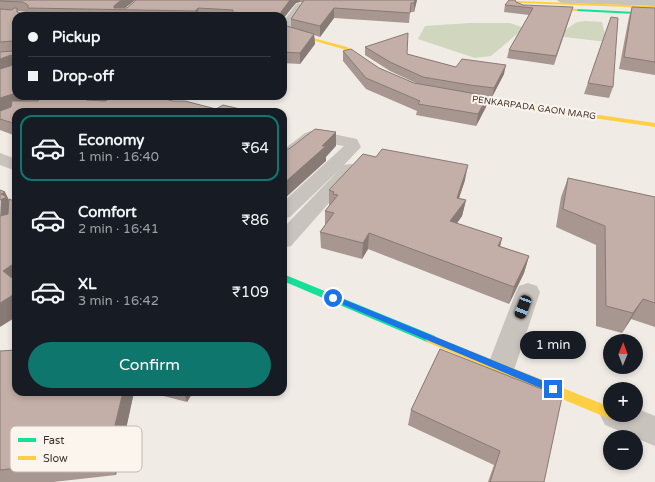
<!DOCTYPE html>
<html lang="en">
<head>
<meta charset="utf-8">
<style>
	:root { --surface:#171b24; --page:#20242c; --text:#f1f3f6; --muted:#9ea1a6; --line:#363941; --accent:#0f766e }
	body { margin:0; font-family:"Varela Round",sans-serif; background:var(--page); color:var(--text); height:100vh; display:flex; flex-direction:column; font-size:15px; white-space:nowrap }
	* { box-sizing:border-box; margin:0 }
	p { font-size:13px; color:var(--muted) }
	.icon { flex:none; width:22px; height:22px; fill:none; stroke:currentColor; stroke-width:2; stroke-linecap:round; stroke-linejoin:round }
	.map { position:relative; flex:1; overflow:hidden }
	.details { position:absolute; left:12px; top:108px; width:275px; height:288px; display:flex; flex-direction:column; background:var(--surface); border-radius:12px; box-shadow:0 2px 6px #0003 }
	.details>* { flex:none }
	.top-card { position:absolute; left:12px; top:12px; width:275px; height:88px; border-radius:12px; box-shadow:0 2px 6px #0003; display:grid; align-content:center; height:88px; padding:0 16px; background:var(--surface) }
	.needle { width:26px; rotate:1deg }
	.tools { position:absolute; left:603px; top:334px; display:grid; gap:8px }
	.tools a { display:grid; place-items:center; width:40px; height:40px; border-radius:50%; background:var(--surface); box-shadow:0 2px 6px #0003; font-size:20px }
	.end { position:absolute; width:18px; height:18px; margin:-9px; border:5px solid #1a73e8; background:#fff; box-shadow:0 0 0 2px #fff }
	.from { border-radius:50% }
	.bubble { position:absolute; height:28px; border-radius:14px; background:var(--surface); box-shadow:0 2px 6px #0003; font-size:13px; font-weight:600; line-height:28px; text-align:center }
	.car { position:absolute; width:12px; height:24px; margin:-12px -6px; border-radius:5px; box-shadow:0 0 3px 1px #0007; background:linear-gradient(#222 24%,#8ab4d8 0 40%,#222 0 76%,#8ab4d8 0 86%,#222 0) }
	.top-card b { display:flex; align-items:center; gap:14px; height:38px; font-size:15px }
	.top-card b+b { border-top:1px solid var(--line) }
	.top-card i { width:10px; height:10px; background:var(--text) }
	ul { padding:7px 0 0; list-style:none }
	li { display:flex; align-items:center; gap:12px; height:66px; margin:0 8px 6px; padding:0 8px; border:2px solid transparent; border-radius:12px }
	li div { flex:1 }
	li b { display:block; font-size:15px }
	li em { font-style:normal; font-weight:600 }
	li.active { border-color:var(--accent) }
	li>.icon { width:36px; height:36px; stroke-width:1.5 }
	.cta { display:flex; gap:8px; margin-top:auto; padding:8px 16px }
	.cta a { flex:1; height:46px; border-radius:24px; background:var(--accent); color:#fff; font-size:16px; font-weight:600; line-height:46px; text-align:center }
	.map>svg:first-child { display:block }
	.green { fill:#d1d6bf }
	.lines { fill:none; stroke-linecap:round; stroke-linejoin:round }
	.street { fill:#c9c3be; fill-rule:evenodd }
	.fast { fill:#16e098; fill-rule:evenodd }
	.slow { fill:#ffcf43; fill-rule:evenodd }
	.wall { fill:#a89690; fill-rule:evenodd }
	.shaded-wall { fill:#887a75 }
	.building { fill:#c3afa7; stroke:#887a75 }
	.route { fill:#1a73e8 }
	.labels { text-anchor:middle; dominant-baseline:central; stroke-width:4; stroke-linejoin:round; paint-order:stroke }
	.far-street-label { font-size:9px; fill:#3b302b; stroke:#fbf5ee }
	.key { fill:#fbf5ee; stroke:#c1bab4; stroke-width:1 }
	.key-label { font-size:11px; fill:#3b302b }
</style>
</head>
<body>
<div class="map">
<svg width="655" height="482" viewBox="0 0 655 482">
	<rect width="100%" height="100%" fill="#f0ebe5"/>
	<g class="green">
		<path d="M586 21 602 22 607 42 556 36 577 22Z"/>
		<path d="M470 23H510L524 28 491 56 475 58 418 39 425 26Z"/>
	</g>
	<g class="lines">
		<g class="street">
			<path d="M557 0H655V6L561 3Z"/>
			<path d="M299 3 304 6 287 32 283 33V22L296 4Z"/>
			<path d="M311 131H319L357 139 361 147 344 165 350 164 356 165 359 169 291 246 283 248V228L339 170 290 217 283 219V202L344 146 315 141 289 162 283 163V150L305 133Z"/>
			<path d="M0 153 16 159V171L0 165Z"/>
			<path d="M528 283 537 286 540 292 515 367 511 375 501 379 491 375 487 367 516 292 519 286Z"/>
			<path d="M610 403V415H636V408L655 416V446L605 425 600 415 605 405Z"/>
		</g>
		<g class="fast">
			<path d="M577 9 655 13V15L576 11Z"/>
			<path d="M283 274 435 336 437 339 435 342 431 343 427 342 283 281Z"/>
		</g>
		<g class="slow">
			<path d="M516 1 655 6V8L519 3 522 6 578 9 577 11 522 8 518 7Z"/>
			<path d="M283 30 347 47 375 67 370 68 343 49 283 32Z"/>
			<path d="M458 95 655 123V127L456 98V96Z"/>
			<path d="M431 335 610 407V415H616L615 417 610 419 605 417 427 342 425 339 427 336Z"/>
		</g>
	</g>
	<g class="wall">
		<path d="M0 0H135L125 8H127L136 0H417L414 12H410L409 23 334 18 320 37 314 35 315 44 300 64 283 63V25L291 27V19L302 3 300 2 296 3 283 16H16V96H155L173 101 216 109 253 112H16V136L0 130ZM18 11 26 12 30 14V16L19 13Z"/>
		<path d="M516 2 523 5 571 14 554 65 507 58 509 50 529 15 504 12 505 5Z"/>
		<path d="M632 7 655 8V75L619 69 629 17Z"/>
		<path d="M611 17 613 87 609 98 584 94Z"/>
		<path d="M365 47 407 54 456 67 504 74 492 97 488 96 486 107 476 126 416 115 417 111 366 89 343 61V51L379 68 414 83 418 84 390 71 365 55Z"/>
		<path d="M568 178 655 197V327L631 319 622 333 596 326V245L556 227 561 197Z"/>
		<path d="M465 180 459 198 466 200 462 216 457 223 502 238 500 246 529 256 524 273 509 304 368 249 362 259 321 248 320 232 325 225V211L329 206V190Z"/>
		<path d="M440 349 544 482H488L494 465 408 425 411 410Z"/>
		<path d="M0 351 134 392 116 475 53 482H0Z"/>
		<path d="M148 392H193L187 402Z"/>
	</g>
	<g class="shaded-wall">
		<path d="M121 0H135L123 10H114V6Z"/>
		<path d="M290 0H300V2L296 3 283 19V16H281V12Z"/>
		<path d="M415 0H417L414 12V3Z"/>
		<path d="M198 8 199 16H196L195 11Z"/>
		<path d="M334 8V18L320 37V26Z"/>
		<path d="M314 34 315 44 300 64V53Z"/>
		<path d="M11 55 16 67 0 72V59Z"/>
		<path d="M506 65 504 74 492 97 494 88Z"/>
		<path d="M16 93V96H23L27 105 0 112V98Z"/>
		<path d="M88 96H116L92 108 86 100Z"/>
		<path d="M488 96 486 107 476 126 478 114Z"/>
		<path d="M336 132V146L326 157V161L283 200V184Z"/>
		<path d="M468 165 465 180 454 213 457 198Z"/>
		<path d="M5 192 13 208 15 214 0 220 1 194Z"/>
		<path d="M466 200 462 216 447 237 450 221Z"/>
		<path d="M369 233 368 249 362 259 363 243Z"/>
		<path d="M502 238 498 255V246Z"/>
		<path d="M529 256 524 273 509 304 514 287Z"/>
		<path d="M16 262V286L3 271Z"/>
		<path d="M16 293V317L0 327V303Z"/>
		<path d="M643 299 631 319 622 333 633 313Z"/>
		<path d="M123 392H134L116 475 107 458Z"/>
		<path d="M184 392H193L187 402Z"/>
	</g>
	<g class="building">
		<path d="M0 0H121L114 6V8H127L136 0H290L281 12V16H233V10L198 8 195 11 28 8V5L23 2 0 1Z"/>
		<path d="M304 0H415L414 3H411L410 13 334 8 320 26 291 19Z"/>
		<path d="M509 0H515L516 2 523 5 573 7 556 56 509 50 533 8 505 5Z"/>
		<path d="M632 7 655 8V62L624 57Z"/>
		<path d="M14 8H17V12L32 16H16V93L0 98V69L13 65V57L11 55 0 59V52L13 51V41L0 42V9L12 10Z"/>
		<path d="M611 17 618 18 613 87 588 83Z"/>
		<path d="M283 25 314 34 300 53 283 52Z"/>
		<path d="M408 33 407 54 456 67 462 59 506 65 494 88 470 85 423 77 390 62 365 47Z"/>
		<path d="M351 49 379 68 414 83 488 96 478 114 418 104 420 101 366 78 343 51Z"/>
		<path d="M38 96H88L86 100 105 101 115 96H155L173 101H185L216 109 223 105 253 112H16V124L0 119V111L11 107 12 101H38L40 99Z"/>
		<path d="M315 129 336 132 322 146H326L283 184V149H289Z"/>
		<path d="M382 149 468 165 457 198 466 200 450 221 502 238 498 246 529 256 514 287 369 233 363 243 320 232 334 213 325 211 338 195 333 194 334 192 329 190 363 154 376 157Z"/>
		<path d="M568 178 655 197V303L643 299 633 313 606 306 605 226 563 209Z"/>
		<path d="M0 190 5 192 1 194 7 197 0 200Z"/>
		<path d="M9 199 16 202V262L3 271 16 281V293L0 303V216L8 214Z"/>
		<path d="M440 349 562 397 544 482H490L500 451 411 410Z"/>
		<path d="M16 350V392H123L107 458 0 470V351Z"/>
	</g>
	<path class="route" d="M333 295 556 386 557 389 556 392H550L330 299V296Z"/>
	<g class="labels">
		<g class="far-street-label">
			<text transform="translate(534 108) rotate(8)">PENKARPADA GAON MARG</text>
		</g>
	</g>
	<rect x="10" y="426" width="132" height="46" rx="6" class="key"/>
	<rect x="18" y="438" width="18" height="4" fill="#16e098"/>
	<rect x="18" y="456" width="18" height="4" fill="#ffcf43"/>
	<g class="key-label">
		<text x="43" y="444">Fast</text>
		<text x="43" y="462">Slow</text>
	</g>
</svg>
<div class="tools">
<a><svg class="needle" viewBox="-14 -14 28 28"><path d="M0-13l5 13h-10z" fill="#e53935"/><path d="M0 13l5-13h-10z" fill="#9ea1a6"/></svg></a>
<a>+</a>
<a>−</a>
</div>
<i class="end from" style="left:333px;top:298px"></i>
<i class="end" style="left:553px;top:389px"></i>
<div class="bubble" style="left:520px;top:331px;width:66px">1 min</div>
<i class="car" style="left:523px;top:307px;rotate:201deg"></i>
<div class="top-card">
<b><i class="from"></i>Pickup</b>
<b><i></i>Drop-off</b>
</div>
<section class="details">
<ul>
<li class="active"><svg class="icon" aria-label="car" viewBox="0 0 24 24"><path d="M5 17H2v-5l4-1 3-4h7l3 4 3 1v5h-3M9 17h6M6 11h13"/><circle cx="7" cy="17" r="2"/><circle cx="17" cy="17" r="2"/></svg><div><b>Economy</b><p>1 min · 16:40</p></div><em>₹64</em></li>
<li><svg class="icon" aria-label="car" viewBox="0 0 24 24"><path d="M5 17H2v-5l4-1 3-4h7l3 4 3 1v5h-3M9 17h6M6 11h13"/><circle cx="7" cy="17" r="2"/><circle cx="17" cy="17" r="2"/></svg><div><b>Comfort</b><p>2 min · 16:41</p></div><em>₹86</em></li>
<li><svg class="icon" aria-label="car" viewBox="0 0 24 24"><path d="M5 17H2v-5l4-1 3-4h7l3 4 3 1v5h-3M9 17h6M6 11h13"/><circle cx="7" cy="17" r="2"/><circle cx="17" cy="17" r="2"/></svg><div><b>XL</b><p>3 min · 16:42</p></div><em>₹109</em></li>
</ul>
<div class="cta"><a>Confirm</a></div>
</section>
</div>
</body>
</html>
